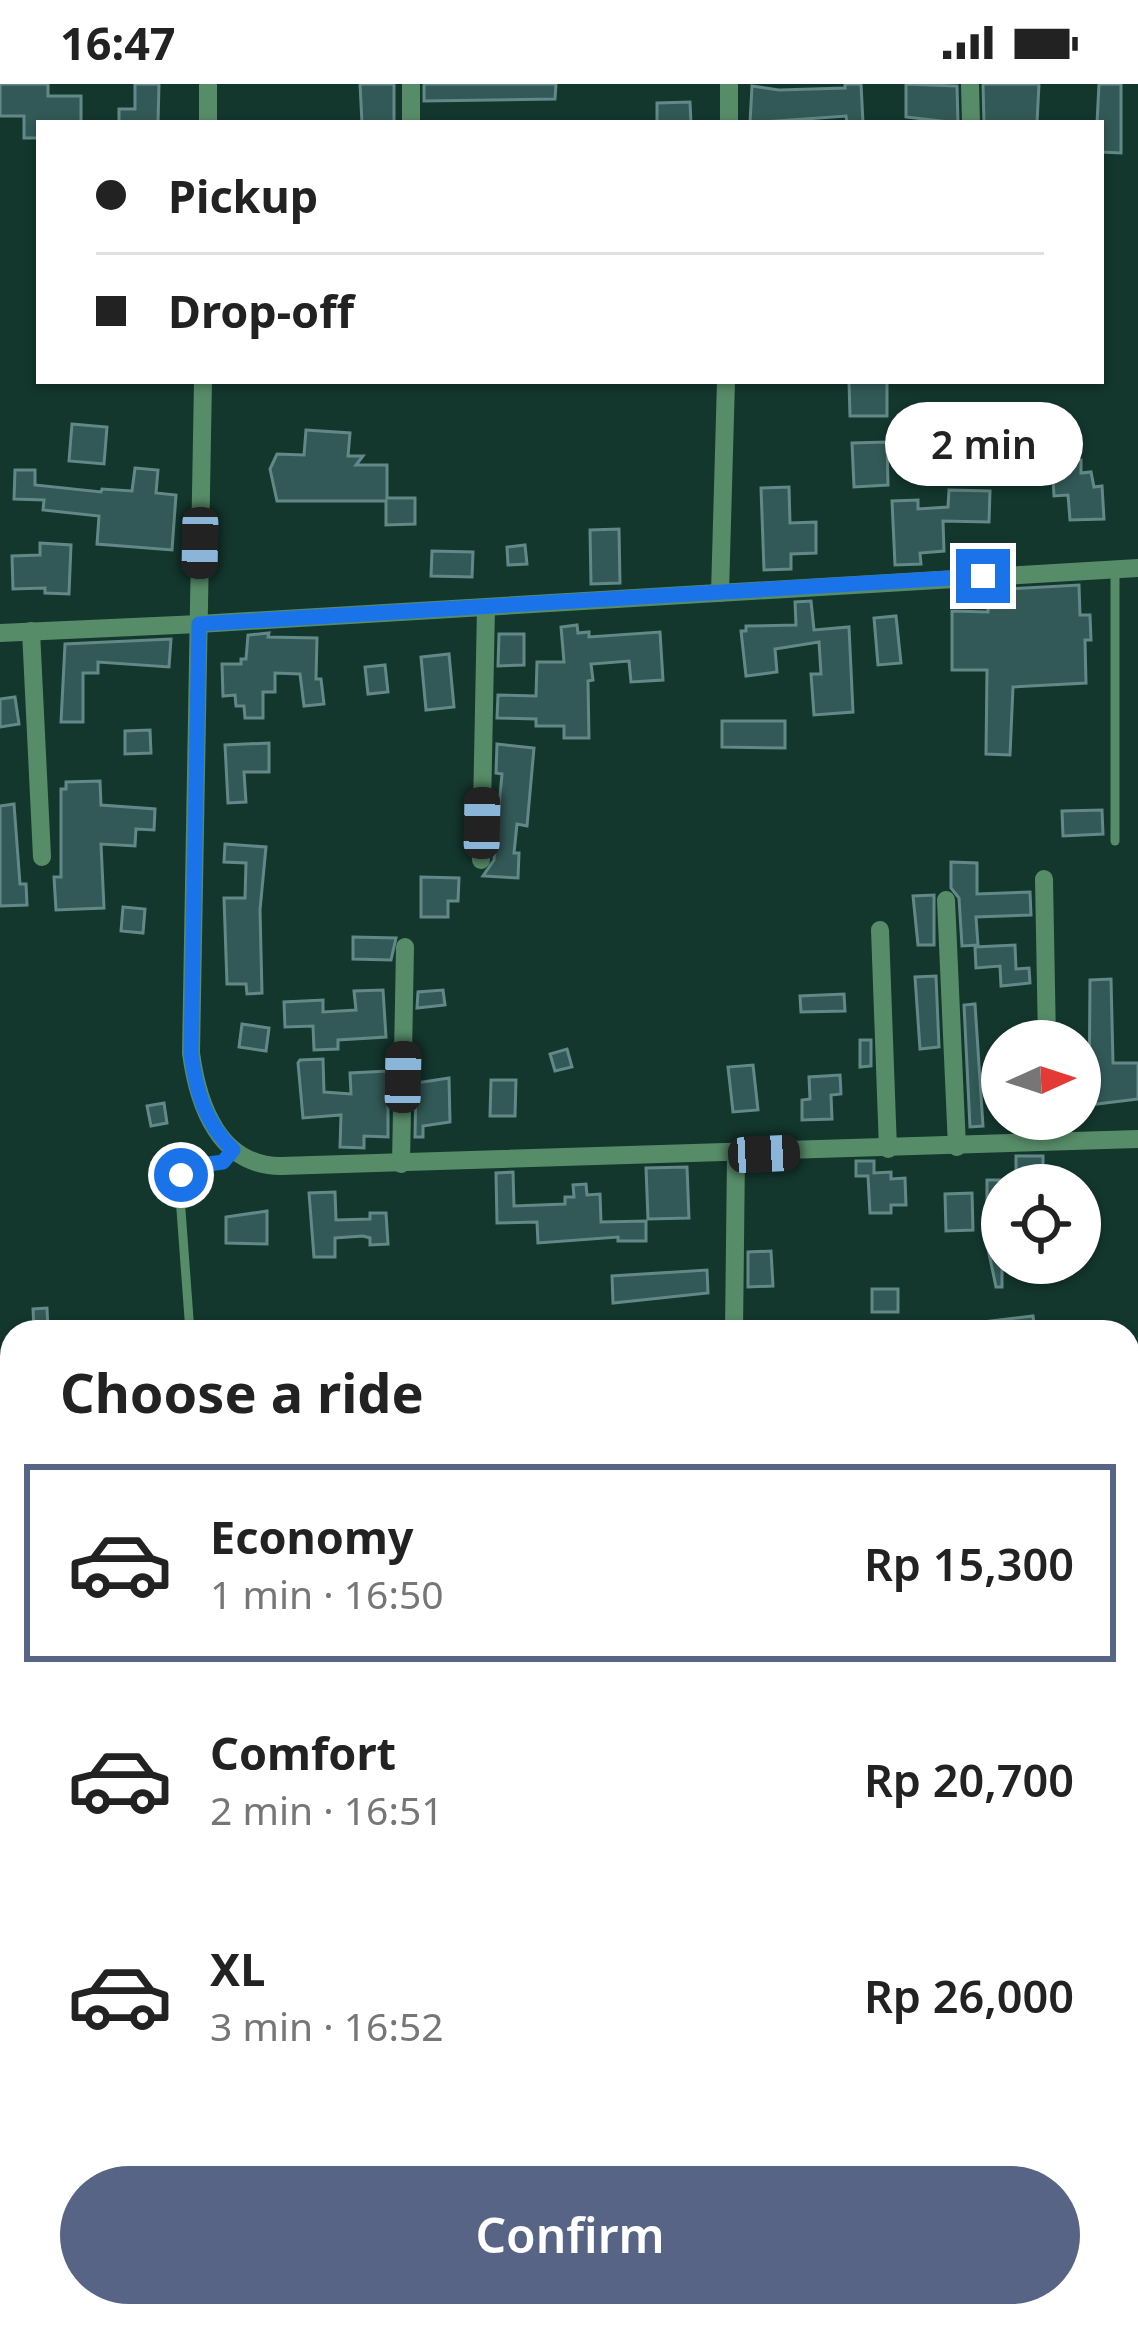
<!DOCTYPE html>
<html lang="en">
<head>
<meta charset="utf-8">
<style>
	:root { --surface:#fff; --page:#f2f2f2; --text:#222; --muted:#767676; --line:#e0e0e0; --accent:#586485 }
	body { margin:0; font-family:"Noto Sans",sans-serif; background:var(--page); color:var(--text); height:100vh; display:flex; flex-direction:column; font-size:45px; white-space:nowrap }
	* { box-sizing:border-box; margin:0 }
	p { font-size:39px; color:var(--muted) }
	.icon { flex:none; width:66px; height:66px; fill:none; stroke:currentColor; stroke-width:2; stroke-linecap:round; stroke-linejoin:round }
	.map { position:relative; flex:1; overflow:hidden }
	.drawer { position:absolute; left:0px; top:1236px; width:1140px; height:1008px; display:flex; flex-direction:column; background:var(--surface); border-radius:36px 36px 0 0; box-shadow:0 3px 9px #0004 }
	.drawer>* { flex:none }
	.hud { position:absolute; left:36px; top:36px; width:1068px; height:264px; border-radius:0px; box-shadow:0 3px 9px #0004; display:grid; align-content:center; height:264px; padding:0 60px; background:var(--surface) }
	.needle { width:78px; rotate:87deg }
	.fabs { position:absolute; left:981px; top:936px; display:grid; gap:24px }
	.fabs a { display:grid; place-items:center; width:120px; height:120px; border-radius:50%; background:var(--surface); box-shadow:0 3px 9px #0004; font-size:60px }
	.end { position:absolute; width:54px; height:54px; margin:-27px; border:15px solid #1a73e8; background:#fff; box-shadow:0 0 0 6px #fff }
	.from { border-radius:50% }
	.bubble { position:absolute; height:84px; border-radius:42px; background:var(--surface); box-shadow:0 3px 9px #0004; font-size:39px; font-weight:600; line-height:84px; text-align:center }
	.car { position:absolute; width:36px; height:72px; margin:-36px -18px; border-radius:15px; box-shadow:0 0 9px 3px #0007; background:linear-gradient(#222 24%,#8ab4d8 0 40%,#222 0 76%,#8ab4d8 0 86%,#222 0) }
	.hud b { display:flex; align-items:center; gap:42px; height:114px; font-size:45px }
	.hud b+b { border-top:3px solid var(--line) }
	.hud i { width:30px; height:30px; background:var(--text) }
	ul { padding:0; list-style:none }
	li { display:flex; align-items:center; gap:36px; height:198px; margin:0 24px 18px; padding:0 36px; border:6px solid transparent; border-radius:0px }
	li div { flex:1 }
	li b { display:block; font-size:45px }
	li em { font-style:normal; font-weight:600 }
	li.selected { border-color:var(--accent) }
	li>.icon { width:108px; height:108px; stroke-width:1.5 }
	h2 { padding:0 60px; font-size:54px; line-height:144px }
	.cta { display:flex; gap:24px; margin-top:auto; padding:24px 60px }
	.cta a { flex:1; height:138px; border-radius:72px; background:var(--accent); color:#fff; font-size:48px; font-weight:600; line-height:138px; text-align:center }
	.status { display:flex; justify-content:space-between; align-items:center; height:84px; padding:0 60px; background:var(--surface); direction:ltr }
	.status svg { height:33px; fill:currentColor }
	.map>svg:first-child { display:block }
	.building { fill:#325957; stroke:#628987; stroke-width:3 }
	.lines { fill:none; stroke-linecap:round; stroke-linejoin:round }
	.service { stroke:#578c68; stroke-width:9 }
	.minor { stroke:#578c68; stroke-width:18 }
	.route { stroke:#1a73e8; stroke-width:15 }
</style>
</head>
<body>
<div class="status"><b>16:47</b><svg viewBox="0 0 49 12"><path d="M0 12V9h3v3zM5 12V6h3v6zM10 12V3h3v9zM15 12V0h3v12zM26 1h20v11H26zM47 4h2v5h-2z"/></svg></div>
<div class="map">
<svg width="1138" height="2244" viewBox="0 0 1138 2244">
	<rect width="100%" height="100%" fill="#13362d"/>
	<g class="building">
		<path d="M0 0H48V12H81V39H39V54H24V32H0Z"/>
		<path d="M135 0H159L158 39H119V25H135Z"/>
		<path d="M360 0H394V39H362Z"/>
		<path d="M424 0H556L555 15 424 17Z"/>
		<path d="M845 0H861L863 39H847L846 32 750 39 752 2 779 6 845 4Z"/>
		<path d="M906 0 957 2 958 39 906 33Z"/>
		<path d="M983 0H1039L1037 39H984Z"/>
		<path d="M1099 0H1121V69L1101 68V39H1097Z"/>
		<path d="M690 18 691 39H657V19Z"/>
		<path d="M849 297H887V332H850Z"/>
		<path d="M72 340 107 343 104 380 69 377Z"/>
		<path d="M306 346 350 349 348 372H363L356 381H387V414H415V440L386 441V417H277L270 385 277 370 304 371Z"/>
		<path d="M887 358 888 401 854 403 852 359Z"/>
		<path d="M1081 376V389L1091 388 1094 403 1102 402 1104 435 1070 436 1068 411 1054 412 1052 378Z"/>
		<path d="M135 384 158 386 156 409 176 411 172 466 97 460 99 432 43 426 44 416 14 415 15 386H35V401L101 408 102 405 132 407Z"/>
		<path d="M789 403 790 439 816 438V469L791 470V485L764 486 761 404Z"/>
		<path d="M949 406 990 407 989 438 943 437 944 467 920 469 921 480 895 481 892 417 918 416V425L948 423Z"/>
		<path d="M619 445 620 499 591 500 590 446Z"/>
		<path d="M40 459 71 461 69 510 45 509V504L13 505 12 472 40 471Z"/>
		<path d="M525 461 527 480 508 481 507 463Z"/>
		<path d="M432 467 473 468 472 493 431 492Z"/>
		<path d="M1079 501 1080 531H1090L1091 556H1085L1086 599 1013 603 1010 671 986 670 987 586H952V527L988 528V506Z"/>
		<path d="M811 517 814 546 849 543 853 628 814 631 811 590H821L819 558 775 565 777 588 746 592 741 547H746V542L796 541 795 518Z"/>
		<path d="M896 532 901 579 878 581 874 534Z"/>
		<path d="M577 541 578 549 589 548V553L660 548 663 596 631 598 629 577 591 580 593 596 588 597 589 654H564V642H536V635L497 634 498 611 536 612 537 578H564L561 543Z"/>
		<path d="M269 549 268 553 317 554 316 595H321L324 620 304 622 300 590 275 589V608H263V634H245L244 622H236L235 611 223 612 222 580H241V575H246L248 551Z"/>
		<path d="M499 550H524V581L498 582Z"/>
		<path d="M171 555 169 583 98 578V589H83V638H61L65 560Z"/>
		<path d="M449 570 454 623 426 626 421 573Z"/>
		<path d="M385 581 388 608 368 610 365 583Z"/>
		<path d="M15 613 19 640 0 643V615Z"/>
		<path d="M722 637H785V664L722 663Z"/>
		<path d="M150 646 151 669 125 670V647Z"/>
		<path d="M269 659V688H244L246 718 228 719 225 661Z"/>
		<path d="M497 660 534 664 527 742 517 740 514 769H519L518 794 483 792 494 776 502 690 496 689Z"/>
		<path d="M100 697 101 721 155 725 154 746 136 745 135 762 101 760 104 824 56 826 54 793H61V705H66V698Z"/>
		<path d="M14 720 20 800H26L27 821 0 822V722Z"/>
		<path d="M1102 726 1103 750 1063 752 1062 727Z"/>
		<path d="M225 760 266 763 260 826 262 909 247 910 246 900H227L224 814H245L246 779 224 778Z"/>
		<path d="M951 778 977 779V810L1030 808 1031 831 976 833 978 861 962 862 959 814 951 804Z"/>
		<path d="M421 793 459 794 458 817H448V833H421Z"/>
		<path d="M934 811V861H918L913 812Z"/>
		<path d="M123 823 145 825 143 849 121 847Z"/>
		<path d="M353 853 396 854 391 876 353 875Z"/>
		<path d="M1015 861 1016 885 1029 884 1030 899 1001 902 1000 882 976 884 975 863Z"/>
		<path d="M936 892 939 963 920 965 915 893Z"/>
		<path d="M1111 895 1113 979H1138V1015L1089 1021 1090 896Z"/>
		<path d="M383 906 386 953 338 956V965L314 966 313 942 285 943 284 918 323 916V928L356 926 354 907Z"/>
		<path d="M443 906 445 921 417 924 418 908Z"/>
		<path d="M844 910 845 927 801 928 800 912Z"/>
		<path d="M975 920 983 1042 970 1043 964 921Z"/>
		<path d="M242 940 269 944 266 967 239 963Z"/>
		<path d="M860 956H871V982L860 983Z"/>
		<path d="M567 965 572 983 555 987 550 970Z"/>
		<path d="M323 975 324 1008 351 1010 350 989 388 987V1053L364 1052V1064L340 1063 341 1031 303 1034 298 979 300 976Z"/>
		<path d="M753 981 758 1026 733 1028 728 983Z"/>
		<path d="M840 991 841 1010 831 1011 832 1035 802 1036V1016L810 1015 809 993Z"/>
		<path d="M449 994 450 1038 423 1042V1053H415L416 999Z"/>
		<path d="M491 996H516L515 1032H490Z"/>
		<path d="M164 1019 167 1039 151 1042 147 1022Z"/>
		<rect x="1016" y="1072" width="27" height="29"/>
		<path d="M856 1077H874V1089L891 1088V1095L905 1094 906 1121H891V1129H870L868 1092H856Z"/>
		<path d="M687 1083 689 1134 648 1135 646 1084Z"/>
		<path d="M513 1088 514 1122 565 1120V1113H574L573 1101 586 1100 587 1111 600 1110 601 1138 646 1137V1157H618V1153L538 1159 537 1138 497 1139 496 1089Z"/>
		<rect x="987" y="1096" width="15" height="20"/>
		<path d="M335 1108 336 1136 370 1135V1129H386L388 1160 370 1161V1154L363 1152 335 1154V1173H314L309 1109Z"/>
		<path d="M972 1109 973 1146 946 1147 945 1110Z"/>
		<path d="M267 1127V1160L226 1159V1133Z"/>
		<path d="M1002 1152V1203H996L986 1155Z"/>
		<path d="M771 1167 773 1202 748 1203V1168Z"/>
		<path d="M707 1186 708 1209 613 1219 612 1192Z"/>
		<rect x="872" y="1205" width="26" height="23"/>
		<path d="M47 1224 48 1246 34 1247 33 1225Z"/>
		<path d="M1033 1232 1035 1248H974L973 1239Z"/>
	</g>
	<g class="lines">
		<g class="service">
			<path d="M1115 757V484"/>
			<path d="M190 1248 179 1099 187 1083 222 1078 233 1066"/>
			<path d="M175 2244V2232"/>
		</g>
		<g class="minor">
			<path d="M411 0V39"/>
			<path d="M970 0 971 39"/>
			<path d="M208 39V0"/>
			<path d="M729 39V0"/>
			<path d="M203 297 191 969C198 1021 219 1082 281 1082L1138 1055"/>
			<path d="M720 509 726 297"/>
			<path d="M31 547 42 773"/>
			<path d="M0 549 199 540 1138 484"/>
			<path d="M481 776 486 523"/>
			<path d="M1044 795 1047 957"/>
			<path d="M946 816 957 1063"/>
			<path d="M880 846 888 1065"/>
			<path d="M401 1080 405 863"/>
			<path d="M734 1248 736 1070"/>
		</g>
	</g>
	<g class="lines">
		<path class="route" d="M181 1091 187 1083 223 1078 233 1066C205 1039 196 1007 191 969L199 540 983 492"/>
	</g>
</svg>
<div class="fabs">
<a><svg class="needle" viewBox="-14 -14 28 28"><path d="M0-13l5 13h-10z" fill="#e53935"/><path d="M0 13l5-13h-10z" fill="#767676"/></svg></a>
<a><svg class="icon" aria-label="locate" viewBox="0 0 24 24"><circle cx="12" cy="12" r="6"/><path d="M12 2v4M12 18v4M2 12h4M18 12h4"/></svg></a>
</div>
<i class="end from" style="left:181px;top:1091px"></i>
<i class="end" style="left:983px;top:492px"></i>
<div class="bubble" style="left:885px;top:318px;width:198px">2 min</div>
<i class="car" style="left:200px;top:459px;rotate:181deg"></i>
<i class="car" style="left:482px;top:739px;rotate:1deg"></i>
<i class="car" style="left:403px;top:993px;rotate:1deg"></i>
<i class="car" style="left:764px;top:1070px;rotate:87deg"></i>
<div class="hud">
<b><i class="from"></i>Pickup</b>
<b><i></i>Drop-off</b>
</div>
<section class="drawer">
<h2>Choose a ride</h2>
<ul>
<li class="selected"><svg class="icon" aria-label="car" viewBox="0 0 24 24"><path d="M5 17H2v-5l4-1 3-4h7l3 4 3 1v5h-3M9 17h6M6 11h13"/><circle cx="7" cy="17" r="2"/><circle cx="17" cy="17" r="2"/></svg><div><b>Economy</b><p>1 min · 16:50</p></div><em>Rp 15,300</em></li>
<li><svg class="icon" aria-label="car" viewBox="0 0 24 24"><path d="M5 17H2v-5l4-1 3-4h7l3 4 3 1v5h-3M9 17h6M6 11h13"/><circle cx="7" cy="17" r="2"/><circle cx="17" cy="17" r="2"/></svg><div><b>Comfort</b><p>2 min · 16:51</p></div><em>Rp 20,700</em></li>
<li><svg class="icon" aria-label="car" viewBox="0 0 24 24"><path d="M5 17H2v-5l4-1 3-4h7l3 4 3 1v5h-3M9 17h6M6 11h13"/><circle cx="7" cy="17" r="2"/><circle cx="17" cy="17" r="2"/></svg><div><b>XL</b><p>3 min · 16:52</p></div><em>Rp 26,000</em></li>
</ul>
<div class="cta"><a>Confirm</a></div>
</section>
</div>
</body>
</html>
